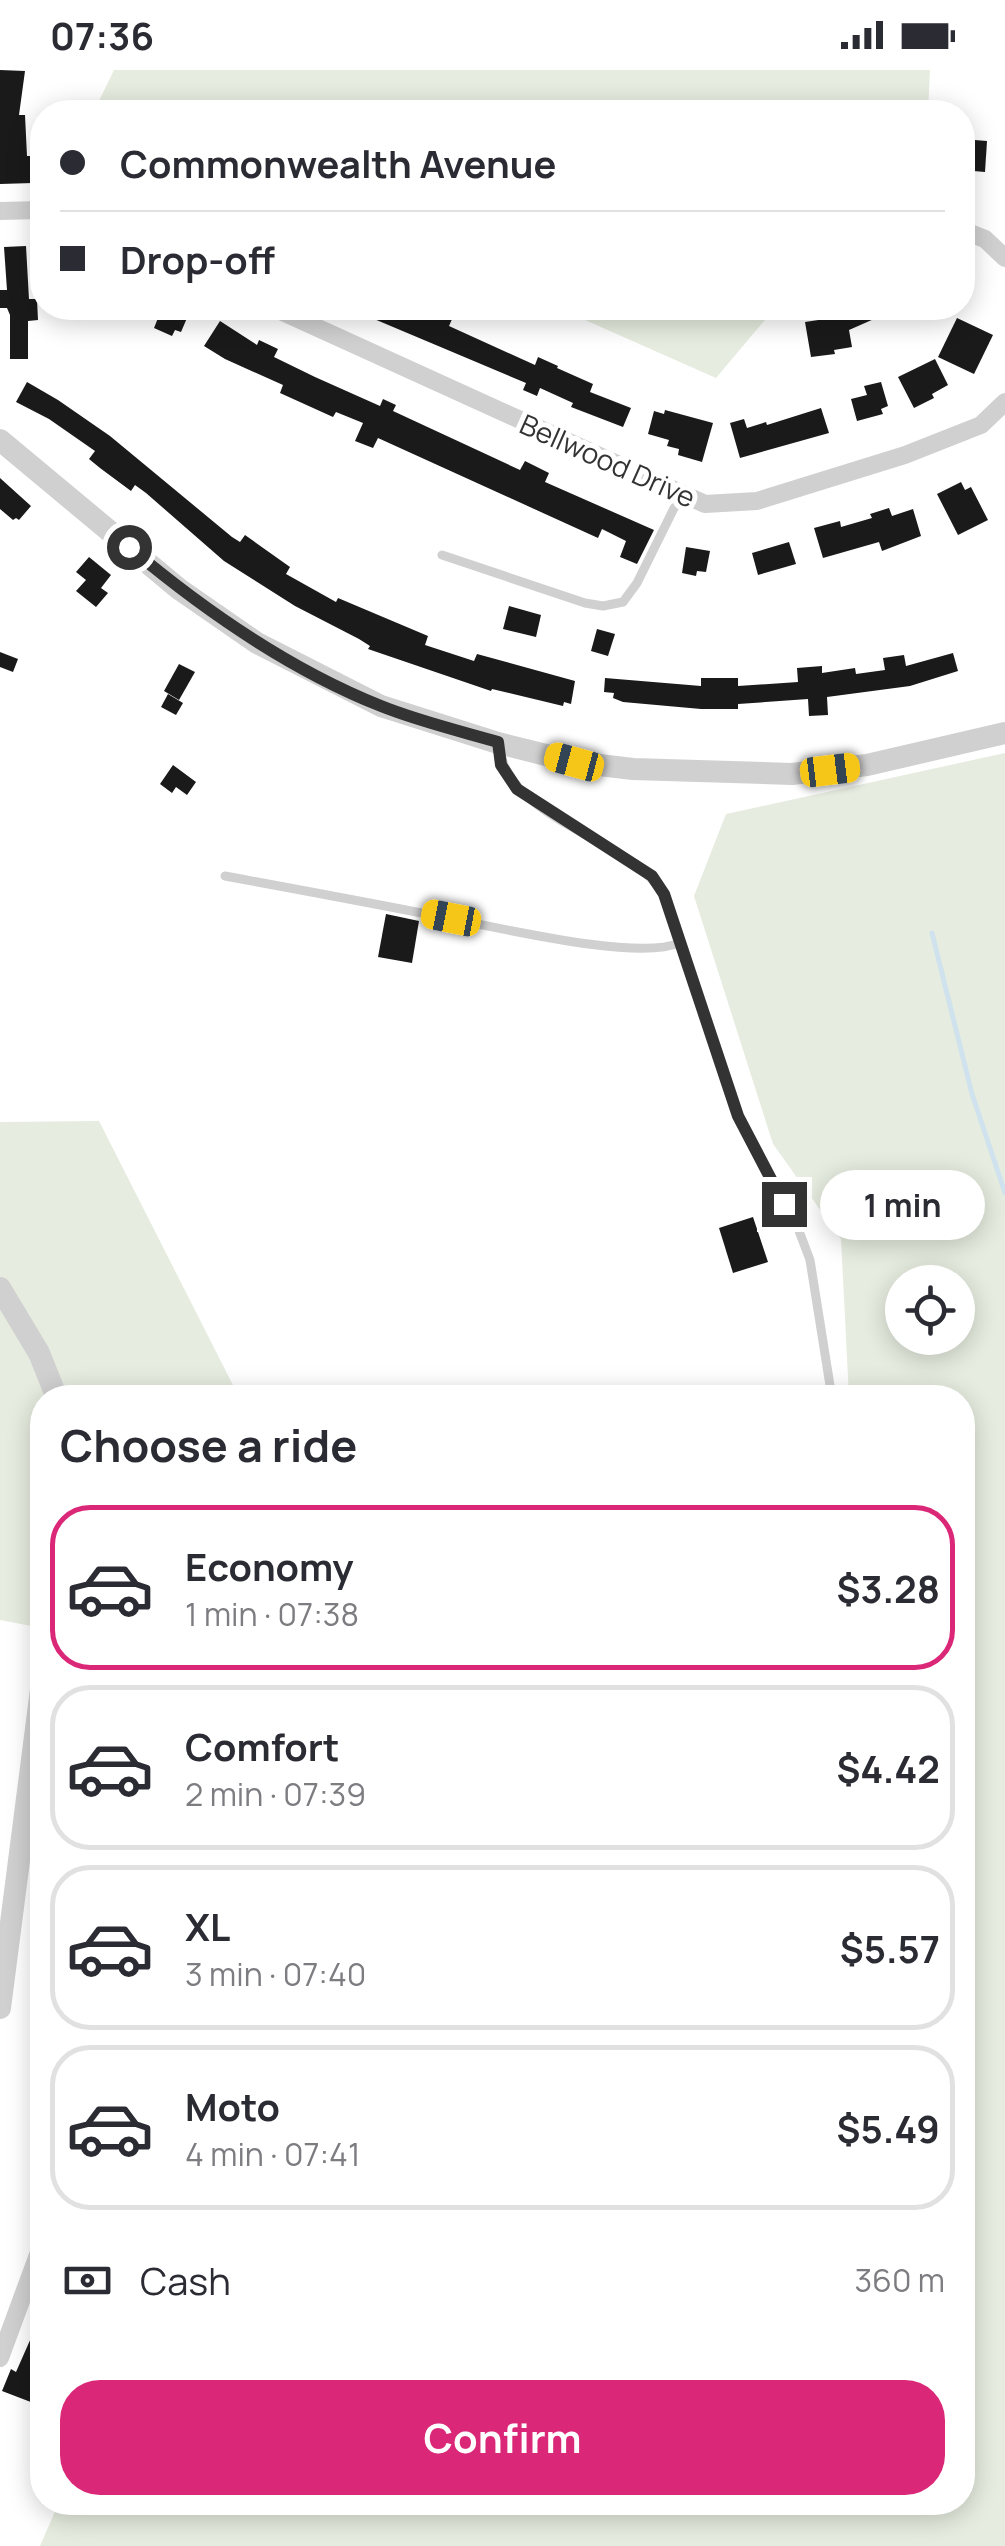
<!DOCTYPE html>
<html lang="en">
<head>
<meta charset="utf-8">
<style>
	:root { --surface:#fff; --page:#f2f2f3; --text:#2b2b33; --muted:#7c7c81; --line:#e1e1e2; --accent:#db2777 }
	body { margin:0; font-family:Manrope,sans-serif; background:var(--page); color:var(--text); height:100vh; display:flex; flex-direction:column; font-size:38px; white-space:nowrap }
	* { box-sizing:border-box; margin:0 }
	p { font-size:32px; color:var(--muted) }
	.icon { flex:none; width:55px; height:55px; fill:none; stroke:currentColor; stroke-width:2; stroke-linecap:round; stroke-linejoin:round }
	.map { position:relative; flex:1; overflow:hidden }
	.sheet { position:absolute; left:30px; top:1315px; width:945px; height:1130px; display:flex; flex-direction:column; background:var(--surface); border-radius:40px; box-shadow:0 5px 25px #0003 }
	.sheet>* { flex:none }
	.hud { position:absolute; left:30px; top:30px; width:945px; height:220px; border-radius:40px; box-shadow:0 5px 25px #0003; display:grid; align-content:center; height:220px; padding:0 30px; background:var(--surface) }
	.controls { position:absolute; left:885px; top:1195px; display:grid; gap:20px }
	.controls a { display:grid; place-items:center; width:90px; height:90px; border-radius:50%; background:var(--surface); box-shadow:0 5px 25px #0003; font-size:50px }
	.end { position:absolute; width:45px; height:45px; margin:-22px; border:12px solid #333; background:#fff; box-shadow:0 0 0 5px #fff }
	.from { border-radius:50% }
	.bubble { position:absolute; height:70px; border-radius:35px; background:var(--surface); box-shadow:0 5px 25px #0003; font-size:32px; font-weight:700; line-height:70px; text-align:center }
	.car { position:absolute; width:30px; height:60px; margin:-30px -15px; border-radius:12px; box-shadow:0 0 8px 2px #0007; background:linear-gradient(#f5c518 24%,#345 0 40%,#f5c518 0 76%,#345 0 86%,#f5c518 0) }
	.hud b { display:flex; align-items:center; gap:35px; height:95px; font-size:38px }
	.hud b+b { border-top:2px solid var(--line) }
	.hud i { width:25px; height:25px; background:var(--text) }
	ul { padding:0; list-style:none }
	li { display:flex; align-items:center; gap:30px; height:165px; margin:0 20px 15px; padding:0 10px; border:5px solid var(--line); border-radius:40px }
	li div { flex:1 }
	li b { display:block; font-size:38px }
	li em { font-style:normal; font-weight:700 }
	li.active { border-color:var(--accent) }
	li>.icon { width:90px; height:90px; stroke-width:1.5 }
	h2 { padding:0 30px; font-size:45px; line-height:120px }
	.pay { display:flex; align-items:center; gap:25px; height:110px; padding:0 30px; font-size:38px }
	.pay p { margin-inline-start:auto }
	.primary-button { display:flex; gap:20px; margin-top:auto; padding:20px 30px }
	.primary-button a { flex:1; height:115px; border-radius:40px; background:var(--accent); color:#fff; font-size:40px; font-weight:700; line-height:115px; text-align:center }
	.status { display:flex; justify-content:space-between; align-items:center; height:70px; padding:0 50px; background:var(--surface); direction:ltr }
	.status svg { height:28px; fill:currentColor }
	.map>svg:first-child { display:block }
	.green { fill:#e6ecdf; fill-rule:evenodd }
	.lines { fill:none; stroke-linecap:round; stroke-linejoin:round }
	.stream { stroke:#cfe2ee; stroke-width:5 }
	.building { fill:#1a1a1a }
	.service { stroke:#d0d0d0; stroke-width:9 }
	.minor { stroke:#d0d0d0; stroke-width:18 }
	.tertiary { stroke:#d0d0d0; stroke-width:22 }
	.route { stroke:#333; stroke-width:12 }
	.labels { text-anchor:middle; dominant-baseline:central; stroke-width:10; stroke-linejoin:round; paint-order:stroke }
	.street-label { font-size:28px; fill:#333; stroke:#fff }
</style>
</head>
<body>
<div class="status"><b>07:36</b><svg viewBox="0 0 49 12"><path d="M0 12V9h3v3zM5 12V6h3v6zM10 12V3h3v9zM15 12V0h3v12zM26 1h20v11H26zM47 4h2v5h-2z"/></svg></div>
<div class="map">
<svg width="1005" height="2476" viewBox="0 0 1005 2476">
	<rect width="100%" height="100%" fill="#fff"/>
	<g class="green">
		<path d="M114 0H930L928 42H119L98 33Z"/>
		<path d="M558 238H775L716 308Z"/>
		<path d="M1005 683V2476H40L59 2432H962V1328L849 1327 841 1169 773 1074 694 826 726 744ZM902 1212H958V1268H902Z"/>
		<path d="M99 1051 239 1327 42 1328V1558L0 1550V1052Z"/>
	</g>
	<g class="lines">
		<path class="stream" d="M932 863 972 1024 1005 1123"/>
	</g>
	<g class="building">
		<path d="M0 0 25 1 19 45H25L27 86H32L33 113 0 114Z"/>
		<path d="M962 69 987 71 985 102 962 100Z"/>
		<path d="M26 176 29 229H37L38 250 28 251V289H10V245L7 238H0V220H7L4 177Z"/>
		<path d="M135 238H182L190 241 181 262 175 260 172 266 154 258 158 248Z"/>
		<path d="M348 238H457L449 256 535 295 538 287 558 296 557 298 593 314 590 322 631 338 623 357 571 337 573 333 540 318 537 326 523 320 526 313Z"/>
		<path d="M854 238H899L849 260 852 277 834 280 835 284 811 287 805 252 825 249 824 243Z"/>
		<path d="M957 248 993 265 974 304 938 287Z"/>
		<path d="M220 251 257 275 259 270 278 279 274 287 315 307 380 336 383 329 396 335 393 341 520 400 525 391 549 403 545 412 654 460 637 494 620 487 626 471 602 459 598 468 378 368 373 378 355 371 363 353 336 342 333 347 280 323 283 315 225 289 204 276Z"/>
		<path d="M935 289 948 315 932 324 934 328 914 338 898 307Z"/>
		<path d="M27 312 58 330 110 366 232 467 240 472 245 465 290 497 286 504 336 532 338 528 428 566 425 575 474 591 477 584 575 611 571 634 564 632 563 636 492 619 491 621 368 579 370 576 359 569 295 536 224 491 146 423 135 415 131 421 100 398 89 389 95 381 49 349 16 332Z"/>
		<path d="M881 312 888 336 881 339 883 344 857 351 851 329 867 325 864 316Z"/>
		<path d="M821 338 829 363 740 388 730 353 744 349 747 358 766 352 767 355Z"/>
		<path d="M665 340 713 353 702 392 678 385 679 379 667 376 669 370 648 364 654 341 664 344Z"/>
		<path d="M0 408 31 436 19 450 16 448 13 450 0 439Z"/>
		<path d="M961 412 965 420 971 417 988 450 958 465 937 424Z"/>
		<path d="M889 438 892 446 913 439 921 466 882 481 879 472 823 488 814 458 840 451 841 457 872 448 870 444Z"/>
		<path d="M789 472 796 494 758 505 752 483Z"/>
		<path d="M686 477 710 481 706 502 697 501 696 506 682 503Z"/>
		<path d="M89 487 111 505 101 518 108 523 96 537 76 521 86 510 76 502Z"/>
		<path d="M509 536 541 545 536 567 503 559Z"/>
		<path d="M597 559 615 564 608 586 591 581Z"/>
		<path d="M0 582 18 589 13 602 0 597Z"/>
		<path d="M953 583 958 601 910 616 827 627 828 645 809 646 808 629 738 634V639H701L623 632 613 628 614 623 604 622 605 608 701 616V608H738V616L798 612 797 598 822 596V603L855 598 856 604 885 600 883 588 904 585 906 596Z"/>
		<path d="M179 594 195 602 179 630 164 621Z"/>
		<path d="M168 624 183 633 176 645 161 637Z"/>
		<path d="M173 695 196 712 187 725 176 717 172 723 160 714Z"/>
		<path d="M386 844 419 851 412 893 378 887Z"/>
		<path d="M753 1147 768 1192 733 1203 719 1158Z"/>
		<path d="M42 2243V2304L36 2318 42 2320 36 2334 2 2321 11 2299 16 2302Z"/>
	</g>
	<g class="lines">
		<g class="service">
			<path d="M442 485 585 533 603 536 623 532 637 513 681 424"/>
			<path d="M499 675C507 751 625 765 664 824L738 1046 796 1153 810 1190 832 1328"/>
			<path d="M225 806C301 820 377 834 452 849 501 858 638 891 679 873"/>
		</g>
		<g class="minor">
			<path d="M0 141 42 140"/>
			<path d="M962 160 985 169 1005 188"/>
			<path d="M274 238 705 434 757 431 905 385 981 355 1005 332"/>
			<path d="M38 1691 42 1737"/>
			<path d="M0 2288 42 2174"/>
		</g>
		<g class="tertiary">
			<path d="M0 370 179 519 257 573 381 636 498 673 574 692 633 699 792 704 867 695 1005 663"/>
			<path d="M0 1218 39 1283 57 1328"/>
			<path d="M0 1938 42 1612"/>
		</g>
	</g>
	<g class="lines">
		<path class="route" d="M129 477C205 541 288 599 381 636 418 651 460 661 498 672L501 695 517 719 652 806 664 824 738 1046 784 1134"/>
	</g>
	<g class="labels">
		<g class="street-label">
			<text transform="translate(608 390) rotate(24)">Bellwood Drive</text>
		</g>
	</g>
</svg>
<div class="controls">
<a><svg class="icon" aria-label="locate" viewBox="0 0 24 24"><circle cx="12" cy="12" r="6"/><path d="M12 2v4M12 18v4M2 12h4M18 12h4"/></svg></a>
</div>
<i class="end from" style="left:129px;top:477px"></i>
<i class="end" style="left:784px;top:1134px"></i>
<div class="bubble" style="left:820px;top:1100px;width:165px">1 min</div>
<i class="car" style="left:574px;top:692px;rotate:285deg"></i>
<i class="car" style="left:830px;top:700px;rotate:83deg"></i>
<i class="car" style="left:451px;top:848px;rotate:281deg"></i>
<div class="hud">
<b><i class="from"></i>Commonwealth Avenue</b>
<b><i></i>Drop-off</b>
</div>
<section class="sheet">
<h2>Choose a ride</h2>
<ul>
<li class="active"><svg class="icon" aria-label="car" viewBox="0 0 24 24"><path d="M5 17H2v-5l4-1 3-4h7l3 4 3 1v5h-3M9 17h6M6 11h13"/><circle cx="7" cy="17" r="2"/><circle cx="17" cy="17" r="2"/></svg><div><b>Economy</b><p>1 min · 07:38</p></div><em>$3.28</em></li>
<li><svg class="icon" aria-label="car" viewBox="0 0 24 24"><path d="M5 17H2v-5l4-1 3-4h7l3 4 3 1v5h-3M9 17h6M6 11h13"/><circle cx="7" cy="17" r="2"/><circle cx="17" cy="17" r="2"/></svg><div><b>Comfort</b><p>2 min · 07:39</p></div><em>$4.42</em></li>
<li><svg class="icon" aria-label="car" viewBox="0 0 24 24"><path d="M5 17H2v-5l4-1 3-4h7l3 4 3 1v5h-3M9 17h6M6 11h13"/><circle cx="7" cy="17" r="2"/><circle cx="17" cy="17" r="2"/></svg><div><b>XL</b><p>3 min · 07:40</p></div><em>$5.57</em></li>
<li><svg class="icon" aria-label="car" viewBox="0 0 24 24"><path d="M5 17H2v-5l4-1 3-4h7l3 4 3 1v5h-3M9 17h6M6 11h13"/><circle cx="7" cy="17" r="2"/><circle cx="17" cy="17" r="2"/></svg><div><b>Moto</b><p>4 min · 07:41</p></div><em>$5.49</em></li>
</ul>
<div class="pay"><svg class="icon" aria-label="cash" viewBox="0 0 24 24"><path d="M3 7h18v10H3z"/><circle cx="12" cy="12" r="2"/></svg>Cash<p>360 m</p></div>
<div class="primary-button"><a>Confirm</a></div>
</section>
</div>
</body>
</html>
